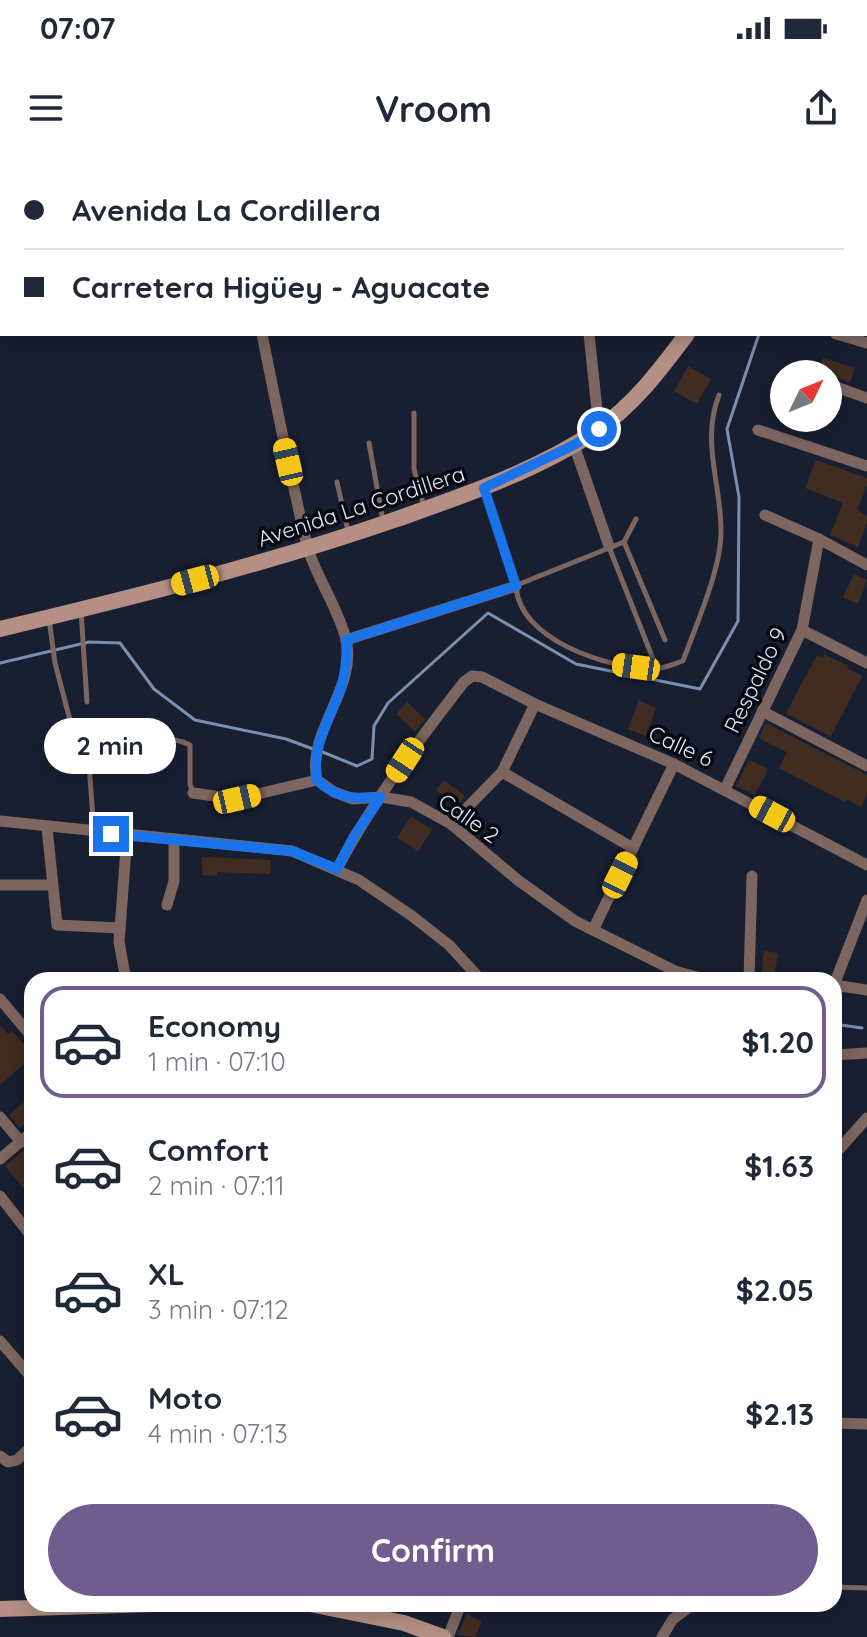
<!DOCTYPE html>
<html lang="en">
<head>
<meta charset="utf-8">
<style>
	:root { --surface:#fff; --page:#f6f6f7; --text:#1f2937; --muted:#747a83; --line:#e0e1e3; --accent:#705d8f }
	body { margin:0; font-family:Quicksand,sans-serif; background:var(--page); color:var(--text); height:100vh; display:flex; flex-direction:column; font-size:30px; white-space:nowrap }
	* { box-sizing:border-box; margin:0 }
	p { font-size:26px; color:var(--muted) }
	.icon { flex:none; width:44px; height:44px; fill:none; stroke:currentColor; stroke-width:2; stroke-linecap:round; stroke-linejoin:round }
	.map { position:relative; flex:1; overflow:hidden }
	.details { position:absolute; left:24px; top:812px; width:818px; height:640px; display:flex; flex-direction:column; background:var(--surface); border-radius:24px; box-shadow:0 4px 20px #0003 }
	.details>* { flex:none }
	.top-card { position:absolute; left:0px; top:0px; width:868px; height:176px; box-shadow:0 4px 20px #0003; display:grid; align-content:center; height:176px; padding:0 24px; background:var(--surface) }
	.needle { width:52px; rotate:47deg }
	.fabs { position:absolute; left:770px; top:200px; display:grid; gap:16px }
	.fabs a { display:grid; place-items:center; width:72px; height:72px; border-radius:50%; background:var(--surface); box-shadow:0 4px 20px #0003; font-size:40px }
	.end { position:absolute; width:36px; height:36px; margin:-18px; border:10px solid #1a73e8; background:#fff; box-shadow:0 0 0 4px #fff }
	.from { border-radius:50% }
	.bubble { position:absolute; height:56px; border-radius:28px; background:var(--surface); box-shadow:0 4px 20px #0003; font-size:26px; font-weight:700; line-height:56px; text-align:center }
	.car { position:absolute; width:24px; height:48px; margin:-24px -12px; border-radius:10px; box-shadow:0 0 6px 2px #0007; background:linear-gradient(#f5c518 24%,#345 0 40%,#f5c518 0 76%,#345 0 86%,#f5c518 0) }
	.top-card b { display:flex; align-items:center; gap:28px; height:76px; font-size:30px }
	.top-card b+b { border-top:2px solid var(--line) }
	.top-card i { width:20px; height:20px; background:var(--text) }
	ul { padding:14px 0 0; list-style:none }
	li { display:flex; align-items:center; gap:24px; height:112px; margin:0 16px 12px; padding:0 8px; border:4px solid transparent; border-radius:24px }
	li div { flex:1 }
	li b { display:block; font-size:30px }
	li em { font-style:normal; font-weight:700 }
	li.on { border-color:var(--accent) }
	li>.icon { width:72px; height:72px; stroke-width:1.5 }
	.button { display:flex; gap:16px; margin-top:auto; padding:16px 24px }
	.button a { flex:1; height:92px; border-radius:48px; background:var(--accent); color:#fff; font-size:32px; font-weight:700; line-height:92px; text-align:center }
	.status { display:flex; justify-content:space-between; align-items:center; height:56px; padding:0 40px; background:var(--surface); direction:ltr }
	.status svg { height:22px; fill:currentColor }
	header { display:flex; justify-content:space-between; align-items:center; height:104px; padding:0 24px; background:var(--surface); font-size:36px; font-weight:700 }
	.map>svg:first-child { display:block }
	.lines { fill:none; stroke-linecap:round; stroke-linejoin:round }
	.stream { stroke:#7b8faf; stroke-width:3 }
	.building { fill:#412c21 }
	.lane { stroke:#7e6660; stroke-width:5 }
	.street { stroke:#7e6660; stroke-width:11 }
	.secondary { stroke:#b58f84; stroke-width:16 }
	.route { stroke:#1a73e8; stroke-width:10 }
	.labels { text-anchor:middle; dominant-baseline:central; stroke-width:7; stroke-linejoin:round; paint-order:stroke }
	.street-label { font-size:22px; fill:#e1e6f3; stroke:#060911 }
</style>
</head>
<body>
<div class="status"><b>07:07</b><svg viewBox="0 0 49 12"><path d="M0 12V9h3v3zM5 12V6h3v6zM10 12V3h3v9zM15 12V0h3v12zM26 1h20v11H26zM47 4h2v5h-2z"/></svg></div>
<header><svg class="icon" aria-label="menu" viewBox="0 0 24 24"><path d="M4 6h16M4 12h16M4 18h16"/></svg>Vroom<svg class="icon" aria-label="share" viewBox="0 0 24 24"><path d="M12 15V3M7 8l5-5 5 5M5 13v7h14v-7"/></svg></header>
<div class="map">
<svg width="867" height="1477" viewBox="0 0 867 1477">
	<rect width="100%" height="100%" fill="#181f31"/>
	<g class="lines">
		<g class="stream">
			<path d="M866 8H867"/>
			<path d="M0 503 89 482 120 483 154 529 195 560 286 579 313 589"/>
			<path d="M320 591 357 606 372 599 374 566 388 543 488 453 576 504 700 529 738 461 739 337 727 269 759 174"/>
			<path d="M834 864 862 868"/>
		</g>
	</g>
	<g class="building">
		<path d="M823 198 855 208 850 223 828 214H817Z"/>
		<path d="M688 206 711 219 697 244 674 231Z"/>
		<path d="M816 300 867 318V325L857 350 867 356V363L858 387 830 375 843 343 805 328Z"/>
		<path d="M854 414 867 420 858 444 843 437Z"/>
		<path d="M824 494 849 506 847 508 862 516 831 577 786 553 817 495 823 498Z"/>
		<path d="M639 540 656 548 646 576 628 569Z"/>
		<path d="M407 542 425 559 415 572 396 554Z"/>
		<path d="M766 563 867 615V634L861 647 846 639 845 642 779 608 787 592 759 578Z"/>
		<path d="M749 600 768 609 755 635 736 626Z"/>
		<path d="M444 620 465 636 456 647 436 630Z"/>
		<path d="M411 656 432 670 418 691 397 678Z"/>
		<path d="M202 697 271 700 270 714 217 712V716L202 715Z"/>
		<path d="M764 791 778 793 774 817 761 815Z"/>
		<path d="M0 865 8 874 12 871 32 893V897L0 925Z"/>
		<path d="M32 935V958L20 968 9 955Z"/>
		<path d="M32 983V1022L24 1029 5 1006Z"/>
		<path d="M466 1454 482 1461 475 1477 458 1475Z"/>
	</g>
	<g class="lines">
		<g class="lane">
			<path d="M373 0 375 2"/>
			<path d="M414 253V309L424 347"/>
			<path d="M369 283 383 361"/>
			<path d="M337 322 348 371"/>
			<path d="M485 329 516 426C519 480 607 508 653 509 663 509 674 504 683 501 696 465 722 407 721 370 721 324 701 281 719 235"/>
			<path d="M636 359 624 382 665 480"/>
			<path d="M609 387 657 509"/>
			<path d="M517 425 624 382"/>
			<path d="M81 451 87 542"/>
			<path d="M49 459 55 503 76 583 80 590 88 592C119 585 159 570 190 585V624L193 633"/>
			<path d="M88 592 94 671"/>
			<path d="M834 1427 867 1428"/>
		</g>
		<g class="street">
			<path d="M213 0 215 2"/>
			<path d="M473 0 475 2"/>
			<path d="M287 2 289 0"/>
			<path d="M502 2 505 0"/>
			<path d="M623 2V0"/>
			<path d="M866 131H867"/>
			<path d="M262 174C272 224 282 274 293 324 298 345 302 368 308 389 318 420 338 448 346 479 358 529 306 571 317 620"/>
			<path d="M589 174 599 269"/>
			<path d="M836 174 867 183"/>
			<path d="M828 224 867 238"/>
			<path d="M758 270 867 306"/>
			<path d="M574 285 609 386"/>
			<path d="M765 355 819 379 867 405"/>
			<path d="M802 470 867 503"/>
			<path d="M346 480 516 426"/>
			<path d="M762 551 867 606"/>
			<path d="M502 612 633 688"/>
			<path d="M725 629 802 470 819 379"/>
			<path d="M193 633 237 639 317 620 334 632 353 639 381 637 411 642 451 664 519 721 575 761 675 811 708 820"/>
			<path d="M0 661 292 691 359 720 412 756 449 785 481 820"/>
			<path d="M451 664 502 612 535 544"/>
			<path d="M47 667 57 765 120 768"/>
			<path d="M337 709C372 642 418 581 464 522L472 516 482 517 535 544 674 604 867 705"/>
			<path d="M0 725H51"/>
			<path d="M167 745 174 721V679"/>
			<path d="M593 770 674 604"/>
			<path d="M126 820 119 782 127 676"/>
			<path d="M749 820 752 716"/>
			<path d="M834 825 867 740"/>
			<path d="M834 825 867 830"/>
			<path d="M0 839 32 877"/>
			<path d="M834 895 867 893"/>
			<path d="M0 957 21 982"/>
			<path d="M834 995 867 958"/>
			<path d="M0 999 32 972"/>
			<path d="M0 1036 32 1077"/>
			<path d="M0 1181 32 1218"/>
			<path d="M834 1263 867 1264"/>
			<path d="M0 1296 8 1302 17 1300 32 1286"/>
			<path d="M448 1477 461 1444"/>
			<path d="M662 1477 673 1459 693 1444"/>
		</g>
		<g class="secondary">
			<path d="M780 2 781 0"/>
			<path d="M0 469C134 437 267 404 397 359 465 335 536 311 596 271 634 245 660 210 687 174"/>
			<path d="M310 1444 404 1463 443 1477"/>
			<path d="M0 1449 153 1444"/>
		</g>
	</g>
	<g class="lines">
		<path class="route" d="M111 674 292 691 337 709 354 676 381 637C355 639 337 639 317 620 310 586 332 556 342 524 346 510 347 495 346 480L516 426 484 328 574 285 599 269"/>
	</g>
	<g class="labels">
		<g class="street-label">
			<text transform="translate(361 346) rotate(-18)">Avenida La Cordillera</text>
			<text transform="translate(755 520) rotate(-64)">Respaldo 9</text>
			<text transform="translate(681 586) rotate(25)">Calle 6</text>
			<text transform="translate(469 658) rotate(35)">Calle 2</text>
		</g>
	</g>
</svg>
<div class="fabs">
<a><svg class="needle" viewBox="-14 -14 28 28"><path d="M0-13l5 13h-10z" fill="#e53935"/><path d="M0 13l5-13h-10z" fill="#747a83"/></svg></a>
</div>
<i class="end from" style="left:599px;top:269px"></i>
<i class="end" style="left:111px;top:674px"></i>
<div class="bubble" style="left:44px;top:558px;width:132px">2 min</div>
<i class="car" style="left:288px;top:302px;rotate:347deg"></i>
<i class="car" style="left:195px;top:420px;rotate:255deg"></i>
<i class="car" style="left:636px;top:507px;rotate:278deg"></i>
<i class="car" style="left:405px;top:600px;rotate:213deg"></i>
<i class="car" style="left:237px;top:639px;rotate:77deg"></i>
<i class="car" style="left:772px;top:654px;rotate:298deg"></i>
<i class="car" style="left:620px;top:715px;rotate:26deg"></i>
<div class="top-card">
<b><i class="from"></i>Avenida La Cordillera</b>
<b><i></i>Carretera Higüey - Aguacate</b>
</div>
<section class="details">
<ul>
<li class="on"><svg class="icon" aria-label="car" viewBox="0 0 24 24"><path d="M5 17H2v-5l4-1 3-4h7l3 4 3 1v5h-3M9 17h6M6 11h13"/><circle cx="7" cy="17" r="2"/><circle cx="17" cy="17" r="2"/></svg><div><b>Economy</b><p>1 min · 07:10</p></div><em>$1.20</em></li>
<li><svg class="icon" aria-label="car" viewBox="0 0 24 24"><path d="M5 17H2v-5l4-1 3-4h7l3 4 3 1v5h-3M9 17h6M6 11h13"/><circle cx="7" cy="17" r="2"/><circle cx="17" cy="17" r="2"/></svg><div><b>Comfort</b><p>2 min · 07:11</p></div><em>$1.63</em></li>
<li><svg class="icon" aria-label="car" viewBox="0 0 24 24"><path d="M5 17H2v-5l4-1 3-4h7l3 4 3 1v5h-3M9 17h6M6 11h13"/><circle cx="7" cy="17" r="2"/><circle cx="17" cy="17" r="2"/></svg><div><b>XL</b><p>3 min · 07:12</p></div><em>$2.05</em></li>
<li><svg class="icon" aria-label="car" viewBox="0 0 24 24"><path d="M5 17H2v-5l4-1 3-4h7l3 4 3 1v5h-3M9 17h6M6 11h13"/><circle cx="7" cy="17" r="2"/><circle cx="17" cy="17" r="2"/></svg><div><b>Moto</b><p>4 min · 07:13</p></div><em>$2.13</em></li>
</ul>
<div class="button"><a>Confirm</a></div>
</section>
</div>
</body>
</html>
